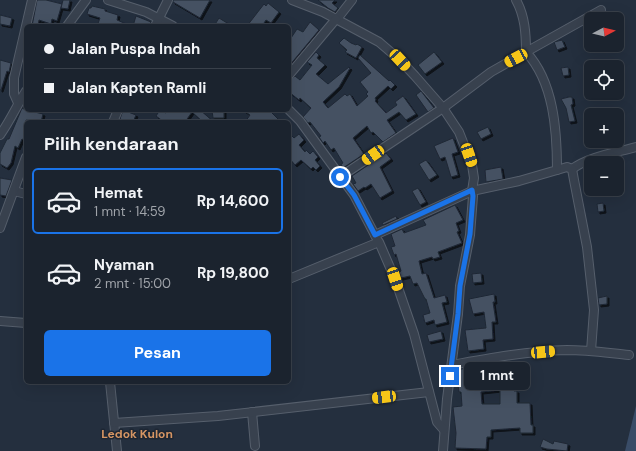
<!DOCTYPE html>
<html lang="id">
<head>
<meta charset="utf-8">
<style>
	:root { --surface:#1b232e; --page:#282f3a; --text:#f1f3f6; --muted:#a0a4aa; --line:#39404a; --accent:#1a73e8 }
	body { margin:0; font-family:"DM Sans",sans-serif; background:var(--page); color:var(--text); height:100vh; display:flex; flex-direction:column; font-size:15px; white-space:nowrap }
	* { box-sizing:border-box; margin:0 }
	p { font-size:13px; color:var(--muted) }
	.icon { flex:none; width:22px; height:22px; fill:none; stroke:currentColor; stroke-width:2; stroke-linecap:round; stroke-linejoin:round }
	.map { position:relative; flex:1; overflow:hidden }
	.panel { position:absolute; left:24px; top:120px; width:267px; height:264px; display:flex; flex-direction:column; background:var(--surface); border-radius:6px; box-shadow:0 4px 16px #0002,0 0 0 1px var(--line) }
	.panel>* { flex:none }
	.banner { position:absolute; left:24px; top:24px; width:267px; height:88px; border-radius:6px; box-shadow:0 4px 16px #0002,0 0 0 1px var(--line); display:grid; align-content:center; height:88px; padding:0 20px; background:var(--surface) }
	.needle { width:26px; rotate:83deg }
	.buttons { position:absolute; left:584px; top:12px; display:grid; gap:8px }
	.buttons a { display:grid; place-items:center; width:40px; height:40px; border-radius:6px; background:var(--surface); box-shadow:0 4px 16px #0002,0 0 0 1px var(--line); font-size:20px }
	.end { position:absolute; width:18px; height:18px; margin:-9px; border:5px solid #1a73e8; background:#fff; box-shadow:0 0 0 2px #fff }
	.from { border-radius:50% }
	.bubble { position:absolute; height:28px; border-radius:6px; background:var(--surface); box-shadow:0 4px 16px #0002,0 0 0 1px var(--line); font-size:13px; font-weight:700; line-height:28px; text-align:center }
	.car { position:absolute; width:12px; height:24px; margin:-12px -6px; border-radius:5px; box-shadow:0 0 3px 1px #0007; background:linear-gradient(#f5c518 24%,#345 0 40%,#f5c518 0 76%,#345 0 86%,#f5c518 0) }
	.banner b { display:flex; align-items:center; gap:14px; height:38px; font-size:15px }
	.banner b+b { border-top:1px solid var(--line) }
	.banner i { width:10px; height:10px; background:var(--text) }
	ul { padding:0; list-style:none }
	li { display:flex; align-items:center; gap:12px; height:66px; margin:0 8px 6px; padding:0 12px; border:2px solid transparent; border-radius:6px }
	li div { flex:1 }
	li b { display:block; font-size:15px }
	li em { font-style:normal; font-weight:700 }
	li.current { border-color:var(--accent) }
	li>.icon { width:36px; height:36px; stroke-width:1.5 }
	h2 { padding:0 20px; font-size:18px; line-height:48px }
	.action { display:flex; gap:8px; margin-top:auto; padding:8px 20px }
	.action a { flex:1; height:46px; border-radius:6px; background:var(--accent); color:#fff; font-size:16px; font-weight:700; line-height:46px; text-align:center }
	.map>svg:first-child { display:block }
	.water { fill:#394c67 }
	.building { fill:#455162; stroke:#1f2835; fill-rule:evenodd; filter:url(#shadow) }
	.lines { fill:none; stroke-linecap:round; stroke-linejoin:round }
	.street-casing { stroke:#565f6c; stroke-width:10 }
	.street { stroke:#38414e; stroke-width:8 }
	.route { stroke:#1a73e8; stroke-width:5 }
	.labels { text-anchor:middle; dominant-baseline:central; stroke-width:3; stroke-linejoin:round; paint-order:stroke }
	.quarter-label { font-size:12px; font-weight:bold; fill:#d59563; stroke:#1d2633 }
</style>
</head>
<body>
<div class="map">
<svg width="636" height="451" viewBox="0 0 636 451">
	<defs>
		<filter id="shadow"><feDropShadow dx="2" dy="2" stdDeviation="0" flood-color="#0009"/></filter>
	</defs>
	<rect width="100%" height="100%" fill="#242f3e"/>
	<path class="water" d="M636 406V451H625Z"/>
	<g class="building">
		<path d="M37 0H46L62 4 57 21 52 19 51 24 39 20 38 26H32Z"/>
		<path d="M63 0H70L68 9 61 8Z"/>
		<path d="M173 0H210L200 18 173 2Z"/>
		<path d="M318 0H335L332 3 338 8 335 12 328 8Z"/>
		<path d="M268 3 279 12 271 23 266 20 262 26H247L264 4 266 6Z"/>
		<path d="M92 6 105 9V11L118 15 117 20 131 26H112L106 24V26H97L100 18 87 14 89 8H91Z"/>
		<path d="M0 15 12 18 10 26 0 24Z"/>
		<path d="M136 16 151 22 150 26H133Z"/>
		<path d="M219 18 232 26H214Z"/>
		<path d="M310 22 319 30 289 66V41L297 29 303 32Z"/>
		<path d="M344 38 351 43 356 45 357 44 362 47 356 58 345 52 347 50 339 43Z"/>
		<path d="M562 40 565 47 557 50 554 42Z"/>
		<path d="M316 52 319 55 317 58 325 65 316 74 328 84 349 67 350 68 339 87 323 102 328 108 345 94 347 96 350 94 357 106 368 96 366 94 368 92 360 82 371 73 358 58 360 55 389 81 390 80 395 85 391 89 388 86 375 98 376 100 375 101 386 113 397 105 395 102 403 96 416 114 406 120 399 112 387 120 396 133 383 142 373 132 371 133 367 126 353 138 364 154 343 168 341 164 343 163 334 148 331 150 325 141 323 143 319 137 321 136 310 122 308 123 303 117 311 108 300 98 299 100 289 92V80L295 76 300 80 312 65 307 62Z"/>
		<path d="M434 52 442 62 425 74 418 65Z"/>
		<path d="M0 60 11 63 9 72 7 71 1 90H0Z"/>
		<path d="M568 67 569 75 563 76 561 68Z"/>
		<path d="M421 91 434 108 428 112 416 95Z"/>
		<path d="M569 97H572L573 104 571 105 575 121 569 122 566 108 561 99Z"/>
		<path d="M22 108 26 110 43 114 41 122 26 120V141L22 139 18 148 15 146 11 163 7 168 0 164V153L7 139H9Z"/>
		<path d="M123 110 136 115 133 122H128L120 119Z"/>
		<path d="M160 110 166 113 169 110H200L214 122H203L192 112 185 122H164L156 116Z"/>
		<path d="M212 110H224V118H213Z"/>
		<path d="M243 110H269L281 122H245L250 115Z"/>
		<path d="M488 127 491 134 481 139 477 132Z"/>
		<path d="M289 133 294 138 299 134 304 140 299 145 305 152 306 150 310 154 313 151 318 157 315 160 320 166 316 170 313 167 311 169 301 160 295 165 289 158Z"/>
		<path d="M453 138 458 152 452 154 458 175 451 177 445 157 440 159 434 146Z"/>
		<path d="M386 153 391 159 380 167 392 191 380 198 371 184 365 188 364 187 358 191 353 184 356 183 352 176Z"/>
		<path d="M426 160 437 175 429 180 419 164Z"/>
		<path d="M501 167 503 179 486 182 485 170Z"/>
		<path d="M0 178 12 180 6 196 0 195Z"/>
		<path d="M418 188 426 202 420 205 412 191Z"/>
		<path d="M603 203 604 211 598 212 597 204Z"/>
		<path d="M455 205 463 220 456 223 459 231 457 232 462 243 438 252 440 257 433 259 432 257 419 261 422 274 426 273 434 298 445 295 447 302 442 303 447 322 435 325 434 320 425 323 423 315 430 313 426 299H425L417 283 413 284 410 276 401 278 399 272 401 271 396 254 394 255 391 247 395 246 391 234 402 229 404 233 426 225 423 220Z"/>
		<path d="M396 216 397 219 383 225 382 223Z"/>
		<path d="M481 273 482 282 473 283 472 274Z"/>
		<path d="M494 294 495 302H493L496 322H492L493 339 483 340 484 349 468 351 465 330 486 328 484 312 473 314 469 299Z"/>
		<path d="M607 296V304L599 305 598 298Z"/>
		<path d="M441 331 443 339 429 342 427 335Z"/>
		<path d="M493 363 494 372 510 370 514 391H517V403H530L531 425H533V433H520V428L491 430V437H487L486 449 455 448 456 433 453 407 462 406 461 392H459L456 370ZM500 390V404H482L481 392Z"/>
		<path d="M543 439 553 444 554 441 568 444 567 451 547 449 540 447Z"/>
	</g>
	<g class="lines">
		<defs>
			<g id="street">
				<path d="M108 0 146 12 173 26"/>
				<path d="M292 0 323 12 379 42 400 60 415 76 443 108 459 132 472 165 474 178 472 191 473 196 470 235 460 286 458 314 447 399 443 451"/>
				<path d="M337 19 352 0"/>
				<path d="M67 26 86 0"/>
				<path d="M155 26 168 0"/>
				<path d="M289 75 336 19"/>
				<path d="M18 103 14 94V78L32 0"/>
				<path d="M289 110 300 121 354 195 377 239"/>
				<path d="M113 122 118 110"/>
				<path d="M0 135C10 121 17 105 26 91"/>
				<path d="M572 169C590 156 615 153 636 147"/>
				<path d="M557 170 567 167 572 169 574 180 587 247 594 310 591 351"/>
				<path d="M340 177 443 108 491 72 526 52C526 34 525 16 516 0"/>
				<path d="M14 191 26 194"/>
				<path d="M0 228 26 157"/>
				<path d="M375 235 472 191 519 181 557 170C557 131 554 82 526 52L601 10"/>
				<path d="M289 279 379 242 395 279 414 334 437 422 444 430"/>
				<path d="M0 321 26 323"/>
				<path d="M452 365C490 358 529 351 567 350 588 350 608 353 629 355"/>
				<path d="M110 382 117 451"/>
				<path d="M252 412 255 446"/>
				<path d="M114 423 218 416 429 392"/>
			</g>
		</defs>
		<use href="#street" class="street-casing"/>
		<use href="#street" class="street"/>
	</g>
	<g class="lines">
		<path class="route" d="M340 177 354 195 375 235 472 190 473 196 470 234 460 286 458 314 450 376"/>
	</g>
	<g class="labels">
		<g class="quarter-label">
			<text x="137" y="434">Ledok Kulon</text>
		</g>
	</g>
</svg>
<div class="buttons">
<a><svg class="needle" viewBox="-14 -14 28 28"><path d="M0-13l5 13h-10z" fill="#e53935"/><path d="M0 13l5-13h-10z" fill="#a0a4aa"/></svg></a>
<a><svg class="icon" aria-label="locate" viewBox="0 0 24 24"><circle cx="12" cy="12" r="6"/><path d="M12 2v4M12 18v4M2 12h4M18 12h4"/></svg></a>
<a>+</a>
<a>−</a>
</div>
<i class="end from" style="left:340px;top:177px"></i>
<i class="end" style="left:450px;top:376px"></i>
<div class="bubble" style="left:464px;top:362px;width:66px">1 mnt</div>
<i class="car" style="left:516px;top:58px;rotate:242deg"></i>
<i class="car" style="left:400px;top:60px;rotate:137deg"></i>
<i class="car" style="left:373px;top:155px;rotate:236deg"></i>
<i class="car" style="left:469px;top:155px;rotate:161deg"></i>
<i class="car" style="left:395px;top:279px;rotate:162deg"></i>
<i class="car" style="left:543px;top:352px;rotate:85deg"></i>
<i class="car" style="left:384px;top:397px;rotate:263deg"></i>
<div class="banner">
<b><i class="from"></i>Jalan Puspa Indah</b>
<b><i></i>Jalan Kapten Ramli</b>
</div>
<section class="panel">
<h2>Pilih kendaraan</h2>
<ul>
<li class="current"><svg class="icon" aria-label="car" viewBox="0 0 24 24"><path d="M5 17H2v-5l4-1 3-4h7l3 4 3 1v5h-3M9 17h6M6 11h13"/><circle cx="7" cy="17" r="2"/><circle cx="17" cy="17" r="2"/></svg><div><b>Hemat</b><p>1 mnt · 14:59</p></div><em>Rp 14,600</em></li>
<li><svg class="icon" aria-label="car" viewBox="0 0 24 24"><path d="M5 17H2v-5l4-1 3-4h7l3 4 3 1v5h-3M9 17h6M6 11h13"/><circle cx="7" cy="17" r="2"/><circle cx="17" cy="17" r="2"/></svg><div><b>Nyaman</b><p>2 mnt · 15:00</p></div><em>Rp 19,800</em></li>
</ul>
<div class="action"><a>Pesan</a></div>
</section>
</div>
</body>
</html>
